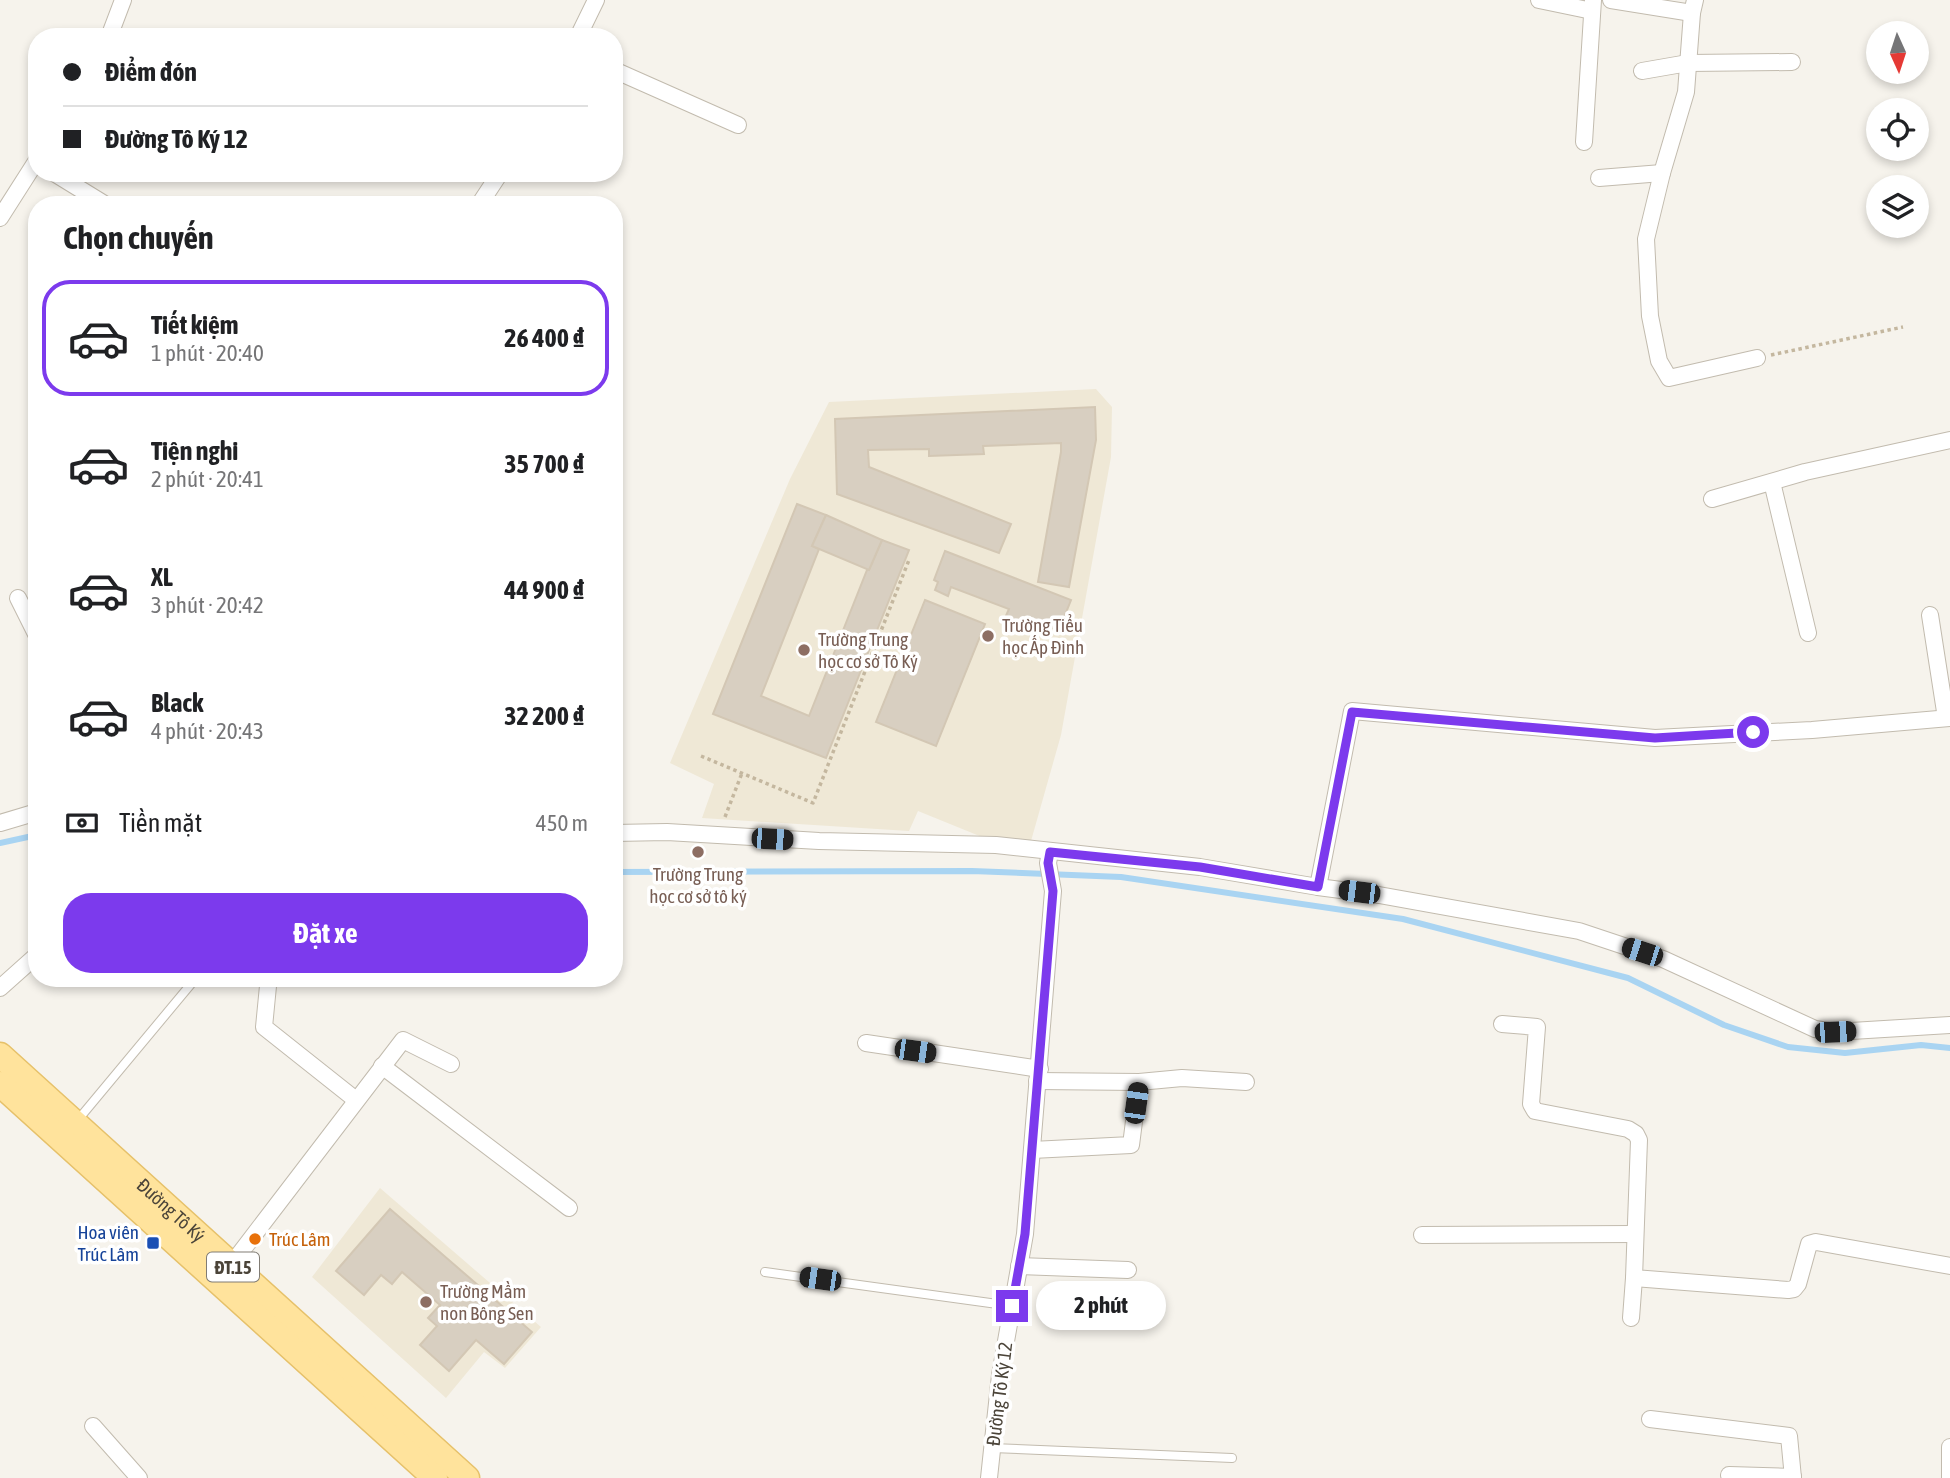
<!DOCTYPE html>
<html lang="vi">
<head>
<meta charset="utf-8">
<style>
	:root { --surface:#fff; --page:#f2f2f2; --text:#202124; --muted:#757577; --line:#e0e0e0; --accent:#7c3aed }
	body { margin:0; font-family:"Asap Condensed",sans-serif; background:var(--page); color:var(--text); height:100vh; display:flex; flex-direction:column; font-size:26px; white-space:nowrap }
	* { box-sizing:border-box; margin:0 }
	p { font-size:23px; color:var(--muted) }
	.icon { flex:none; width:38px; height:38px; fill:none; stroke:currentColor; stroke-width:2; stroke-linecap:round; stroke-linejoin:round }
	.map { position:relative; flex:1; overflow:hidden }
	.details { position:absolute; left:28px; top:196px; width:595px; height:791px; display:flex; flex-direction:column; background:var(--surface); border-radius:28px; box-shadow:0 4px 10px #0003 }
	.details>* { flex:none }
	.banner { position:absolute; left:28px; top:28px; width:595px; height:154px; border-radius:28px; box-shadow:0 4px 10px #0003; display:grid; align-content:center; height:154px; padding:0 35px; background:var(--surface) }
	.needle { width:46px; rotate:177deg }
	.tools { position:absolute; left:1866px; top:21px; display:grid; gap:14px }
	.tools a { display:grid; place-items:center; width:63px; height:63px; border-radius:50%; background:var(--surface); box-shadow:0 4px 10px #0003; font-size:35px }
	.end { position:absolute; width:32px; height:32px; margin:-16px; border:9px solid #7c3aed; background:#fff; box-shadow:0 0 0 4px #fff }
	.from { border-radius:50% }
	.bubble { position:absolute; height:49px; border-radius:24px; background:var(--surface); box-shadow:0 4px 10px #0003; font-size:23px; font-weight:700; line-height:49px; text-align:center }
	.car { position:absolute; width:21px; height:42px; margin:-21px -10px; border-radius:9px; box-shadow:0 0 5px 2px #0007; background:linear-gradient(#222 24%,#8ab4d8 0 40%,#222 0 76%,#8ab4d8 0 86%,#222 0) }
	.banner b { display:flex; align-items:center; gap:24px; height:66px; font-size:26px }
	.banner b+b { border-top:2px solid var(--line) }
	.banner i { width:18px; height:18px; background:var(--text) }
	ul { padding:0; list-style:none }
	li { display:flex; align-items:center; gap:21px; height:116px; margin:0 14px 10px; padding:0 21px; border:4px solid transparent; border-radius:28px }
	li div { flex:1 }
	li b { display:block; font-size:26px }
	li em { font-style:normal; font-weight:700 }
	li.selected { border-color:var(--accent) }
	li>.icon { width:63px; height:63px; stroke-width:1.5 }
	h2 { padding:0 35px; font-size:32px; line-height:84px }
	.pay { display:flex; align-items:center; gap:18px; height:77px; padding:0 35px; font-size:26px }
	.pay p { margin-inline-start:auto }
	.primary-button { display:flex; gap:14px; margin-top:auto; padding:14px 35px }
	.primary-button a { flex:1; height:80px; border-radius:28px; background:var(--accent); color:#fff; font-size:28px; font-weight:700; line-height:80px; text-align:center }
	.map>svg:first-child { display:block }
	.education { fill:#efe8d6 }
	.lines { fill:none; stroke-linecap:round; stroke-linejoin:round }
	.stream { stroke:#a9d4f2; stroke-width:6 }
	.building { fill:#d8cfc1; stroke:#d3c7b4; stroke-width:2 }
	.service-casing { stroke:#c2bbae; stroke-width:10 }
	.minor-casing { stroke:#c2bbae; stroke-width:18 }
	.primary-casing { stroke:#e6c16a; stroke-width:27 }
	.path { stroke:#c4b79f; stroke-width:3.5; stroke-dasharray:3.5 3.5; stroke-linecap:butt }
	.service { stroke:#fff; stroke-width:8 }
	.minor { stroke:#fff; stroke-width:16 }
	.primary { stroke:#ffe39c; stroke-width:24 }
	.route { stroke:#7c3aed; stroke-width:9 }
	.education-dot { fill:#8d6e63; stroke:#fff; stroke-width:2.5 }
	.food-dot { fill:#e8710a; stroke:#fff; stroke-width:2.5 }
	.transit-dot { fill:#1a4fb4; stroke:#fff; stroke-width:2.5 }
	.labels { text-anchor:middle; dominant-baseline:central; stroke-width:7; stroke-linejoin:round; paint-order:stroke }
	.shield { fill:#fff; stroke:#817c74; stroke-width:2 }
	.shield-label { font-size:18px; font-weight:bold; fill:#4b4439 }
	.education-label { font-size:19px; fill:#785e54; stroke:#fff; text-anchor:start }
	.street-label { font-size:19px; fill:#4b4439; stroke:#fff }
	.transit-label { font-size:19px; fill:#164399; stroke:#fff; text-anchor:end }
	.food-label { font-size:19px; fill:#c56008; stroke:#fff; text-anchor:start }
</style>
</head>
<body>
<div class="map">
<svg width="1950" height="1478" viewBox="0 0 1950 1478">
	<rect width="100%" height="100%" fill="#f6f3ec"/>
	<g class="education">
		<path d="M1096 389 1112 407 1111 457 1061 735 1031 841 982 837 918 811 909 831 702 818 714 784 670 763 790 479 829 402Z"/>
		<path d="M380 1188 541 1327 505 1368 484 1352 446 1398 312 1277Z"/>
	</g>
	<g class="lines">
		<g class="stream">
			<path d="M0 843 37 835"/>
			<path d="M614 872 972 871 1121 877 1403 919 1628 978 1724 1025 1788 1047 1845 1053 1921 1045 1950 1048"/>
		</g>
	</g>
	<g class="building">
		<path d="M1095 407 1096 440 1069 587 1038 582 1061 452V443L983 446 984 454 929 456V449L868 450 869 467 1011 524 999 553 837 494 835 419Z"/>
		<path d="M797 504 826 515 812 546 819 549 761 696 809 716 867 570H869L882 540 909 550 826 758 713 714Z"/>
		<path d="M826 515 882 540 869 570 812 546Z"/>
		<path d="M945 551 1071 600 1059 630 1045 625 1042 632 1005 618 1009 609 951 587 948 596 935 590 938 582 934 580Z"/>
		<path d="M925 600 985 624 936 746 876 722Z"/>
		<path d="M390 1209 532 1332 504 1364 476 1340 449 1371 420 1345 437 1326 428 1318 440 1305 402 1272 392 1284 381 1275 364 1295 336 1271Z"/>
	</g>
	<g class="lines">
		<defs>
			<g id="service">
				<path d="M77 1121 196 978"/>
				<path d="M765 1272 1012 1306"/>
				<path d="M992 1448 1232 1458"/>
			</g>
			<g id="minor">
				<path d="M1539 0 1592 11"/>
				<path d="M1611 0 1692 13"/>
				<path d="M1695 0 1692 13 1686 92 1662 173 1646 239 1650 316 1659 361 1669 378 1757 358"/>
				<path d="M109 37 123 0"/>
				<path d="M578 37 596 0"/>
				<path d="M614 70 738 125"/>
				<path d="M1642 71 1688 63 1792 62"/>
				<path d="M1584 142 1593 0"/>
				<path d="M54 173 106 205"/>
				<path d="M1599 178 1662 173"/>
				<path d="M479 205 500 173"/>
				<path d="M0 218 37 160"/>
				<path d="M1772 482 1808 633"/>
				<path d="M1712 499 1805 472 1950 440"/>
				<path d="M18 598 37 636"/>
				<path d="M1930 615 1946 718"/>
				<path d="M0 823 37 812"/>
				<path d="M614 833 667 832 819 841 996 845 1200 867 1318 887 1379 895 1579 931 1663 959 1815 1029 1835 1032 1950 1025"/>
				<path d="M1318 887 1352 711 1655 738 1812 730 1950 718"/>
				<path d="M268 986 264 1027 356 1100"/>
				<path d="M0 988 37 955"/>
				<path d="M1502 1024 1537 1027 1531 1104 1535 1111 1628 1129 1636 1134 1639 1140 1634 1278 1788 1290 1794 1289 1798 1284 1809 1244 1816 1242 1950 1266"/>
				<path d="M866 1043 1040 1069"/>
				<path d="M382 1066 569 1208"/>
				<path d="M1037 1081 1139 1082 1182 1078 1246 1082"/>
				<path d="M1032 1150 1131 1145 1139 1082"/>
				<path d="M1422 1235 1635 1234"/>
				<path d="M231 1265 403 1040 451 1064"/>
				<path d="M1019 1266 1128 1270"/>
				<path d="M1631 1318 1634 1278"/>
				<path d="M1650 1419 1789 1436 1793 1478"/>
				<path d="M93 1426 139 1478"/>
				<path d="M1729 1475 1793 1477"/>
				<path d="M989 1478 1000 1375 1025 1234 1053 891 1048 863 1050 852"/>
				<path d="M1950 1478V1447"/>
			</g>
			<g id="primary">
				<path id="s1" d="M0 1055 467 1478"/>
				<path d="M0 1084 435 1478"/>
			</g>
		</defs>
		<use href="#service" class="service-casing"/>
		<use href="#minor" class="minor-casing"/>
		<use href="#primary" class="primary-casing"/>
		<g class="path">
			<path d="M1771 355 1903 327"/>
			<path d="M701 756 813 803 909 560"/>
			<path d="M725 817 742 773"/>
		</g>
		<use href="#service" class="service"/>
		<use href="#minor" class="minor"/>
		<use href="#primary" class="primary"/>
	</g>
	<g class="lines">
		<path class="route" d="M1012 1306 1025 1234 1053 891 1048 863 1050 852 1200 867 1318 887 1352 712 1655 738 1753 732"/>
	</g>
	<g class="education-dot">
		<circle cx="988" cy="636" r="7"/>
		<circle cx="804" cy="650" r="7"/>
		<circle cx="698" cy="852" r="7"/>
		<circle cx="426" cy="1302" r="7"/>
	</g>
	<circle class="food-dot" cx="255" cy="1239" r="7"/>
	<rect class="transit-dot" x="146" y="1236" width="14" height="14" rx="3.5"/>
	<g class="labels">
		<rect class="shield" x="207" y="1252.5" width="52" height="29" rx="5"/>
		<g class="shield-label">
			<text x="233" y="1267">ĐT.15</text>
		</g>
		<g class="education-label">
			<text x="1002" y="625">Trường Tiểu<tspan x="1002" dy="22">học Ấp Đình</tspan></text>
			<text x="818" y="639">Trường Trung<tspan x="818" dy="22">học cơ sở Tô Ký</tspan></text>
			<text x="698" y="874" text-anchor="middle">Trường Trung<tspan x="698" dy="22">học cơ sở tô ký</tspan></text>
			<text x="440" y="1291">Trường Mầm<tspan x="440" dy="22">non Bông Sen</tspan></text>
		</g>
		<g class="street-label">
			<text stroke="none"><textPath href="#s1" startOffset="231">Đường Tô Ký</textPath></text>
			<text transform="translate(999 1394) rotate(-83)">Đường Tô Ký 12</text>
		</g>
		<g class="transit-label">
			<text x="139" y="1232">Hoa viên<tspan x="139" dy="22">Trúc Lâm</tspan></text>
		</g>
		<g class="food-label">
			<text x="269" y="1239">Trúc Lâm</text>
		</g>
	</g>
</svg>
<div class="tools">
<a><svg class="needle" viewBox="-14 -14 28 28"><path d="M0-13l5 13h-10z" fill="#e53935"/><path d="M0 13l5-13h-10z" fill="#757577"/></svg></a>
<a><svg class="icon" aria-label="locate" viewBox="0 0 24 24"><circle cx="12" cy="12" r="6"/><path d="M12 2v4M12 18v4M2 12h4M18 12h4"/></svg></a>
<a><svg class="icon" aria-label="layers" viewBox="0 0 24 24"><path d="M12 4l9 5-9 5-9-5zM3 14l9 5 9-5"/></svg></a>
</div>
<i class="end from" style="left:1753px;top:732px"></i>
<i class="end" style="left:1012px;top:1306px"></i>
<div class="bubble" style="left:1036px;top:1281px;width:130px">2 phút</div>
<i class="car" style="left:772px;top:839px;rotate:93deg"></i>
<i class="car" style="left:1359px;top:892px;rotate:277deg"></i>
<i class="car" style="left:1642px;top:952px;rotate:288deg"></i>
<i class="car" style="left:1835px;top:1032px;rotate:88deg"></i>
<i class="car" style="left:915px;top:1051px;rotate:98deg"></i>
<i class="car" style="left:1136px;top:1103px;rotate:8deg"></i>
<i class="car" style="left:820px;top:1279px;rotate:278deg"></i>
<div class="banner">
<b><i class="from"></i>Điểm đón</b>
<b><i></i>Đường Tô Ký 12</b>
</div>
<section class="details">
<h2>Chọn chuyến</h2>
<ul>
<li class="selected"><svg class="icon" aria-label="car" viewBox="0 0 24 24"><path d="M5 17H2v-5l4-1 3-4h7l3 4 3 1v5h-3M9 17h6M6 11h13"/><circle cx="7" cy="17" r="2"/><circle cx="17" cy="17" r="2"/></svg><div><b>Tiết kiệm</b><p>1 phút · 20:40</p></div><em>26 400 ₫</em></li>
<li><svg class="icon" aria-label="car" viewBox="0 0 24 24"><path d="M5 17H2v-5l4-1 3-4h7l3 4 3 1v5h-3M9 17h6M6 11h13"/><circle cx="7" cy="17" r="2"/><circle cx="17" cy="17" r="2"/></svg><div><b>Tiện nghi</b><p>2 phút · 20:41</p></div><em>35 700 ₫</em></li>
<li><svg class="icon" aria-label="car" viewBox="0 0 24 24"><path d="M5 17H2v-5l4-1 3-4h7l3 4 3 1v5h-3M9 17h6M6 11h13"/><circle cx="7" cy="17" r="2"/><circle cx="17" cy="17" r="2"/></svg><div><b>XL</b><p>3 phút · 20:42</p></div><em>44 900 ₫</em></li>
<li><svg class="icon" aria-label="car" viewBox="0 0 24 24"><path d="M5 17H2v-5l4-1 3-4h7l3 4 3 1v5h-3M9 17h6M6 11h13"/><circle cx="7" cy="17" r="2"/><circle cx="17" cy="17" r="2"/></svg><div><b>Black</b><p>4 phút · 20:43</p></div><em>32 200 ₫</em></li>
</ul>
<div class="pay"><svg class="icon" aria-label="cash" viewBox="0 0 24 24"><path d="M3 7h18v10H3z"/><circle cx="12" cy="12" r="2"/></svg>Tiền mặt<p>450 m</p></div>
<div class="primary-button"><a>Đặt xe</a></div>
</section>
</div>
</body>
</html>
